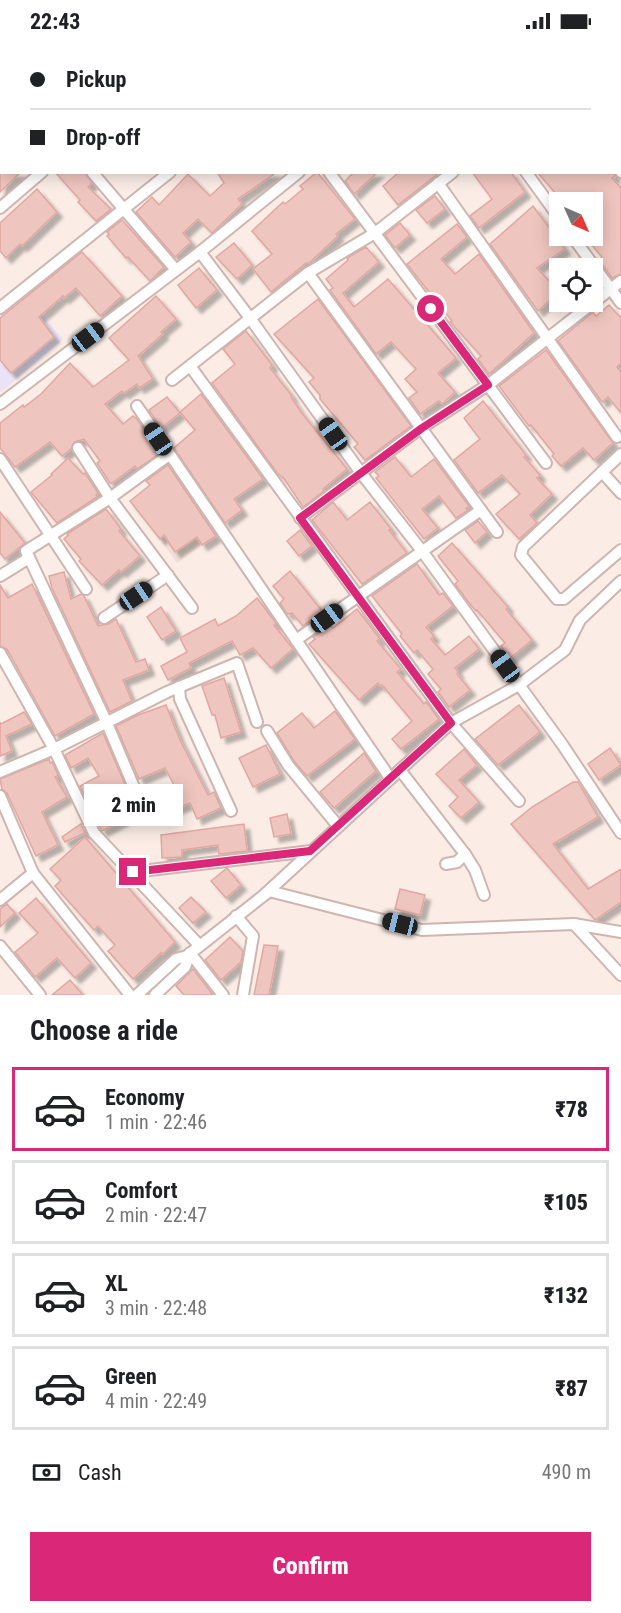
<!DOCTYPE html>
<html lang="en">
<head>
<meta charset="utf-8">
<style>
	:root { --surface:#fff; --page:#f2f2f2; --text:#202124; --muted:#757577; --line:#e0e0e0; --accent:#db2777 }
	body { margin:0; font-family:"Roboto Condensed",sans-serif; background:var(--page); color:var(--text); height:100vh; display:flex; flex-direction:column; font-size:22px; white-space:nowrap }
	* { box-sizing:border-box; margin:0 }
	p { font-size:20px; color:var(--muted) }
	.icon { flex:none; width:33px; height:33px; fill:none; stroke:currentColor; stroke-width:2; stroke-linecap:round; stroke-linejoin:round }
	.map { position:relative; height:953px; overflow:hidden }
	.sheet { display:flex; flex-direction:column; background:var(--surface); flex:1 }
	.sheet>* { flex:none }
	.banner { position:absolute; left:0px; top:0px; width:621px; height:132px; box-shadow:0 3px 15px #0003; display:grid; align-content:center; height:132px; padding:0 30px; background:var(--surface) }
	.needle { width:39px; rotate:135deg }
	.tools { position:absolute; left:549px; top:150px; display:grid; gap:12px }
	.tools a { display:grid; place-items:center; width:54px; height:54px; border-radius:0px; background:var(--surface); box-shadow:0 3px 15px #0003; font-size:30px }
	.end { position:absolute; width:27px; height:27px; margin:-14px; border:8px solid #db2777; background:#fff; box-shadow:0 0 0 3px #fff }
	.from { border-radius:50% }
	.bubble { position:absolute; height:42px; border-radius:0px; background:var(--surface); box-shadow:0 3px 15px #0003; font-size:20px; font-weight:800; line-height:42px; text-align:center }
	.car { position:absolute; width:18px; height:36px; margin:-18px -9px; border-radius:8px; box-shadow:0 0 4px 2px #0007; background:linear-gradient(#222 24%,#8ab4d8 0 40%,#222 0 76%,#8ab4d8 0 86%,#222 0) }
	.banner b { display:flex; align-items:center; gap:21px; height:57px; font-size:22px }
	.banner b+b { border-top:2px solid var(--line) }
	.banner i { width:15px; height:15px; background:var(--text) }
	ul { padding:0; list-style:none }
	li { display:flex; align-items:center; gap:18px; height:84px; margin:0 12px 9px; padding:0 18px; border:3px solid var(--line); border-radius:0px }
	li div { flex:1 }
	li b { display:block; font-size:22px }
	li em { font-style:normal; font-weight:800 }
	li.current { border-color:var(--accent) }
	li>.icon { width:54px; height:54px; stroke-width:1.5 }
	h2 { padding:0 30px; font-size:27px; line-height:72px }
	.pay { display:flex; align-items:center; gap:15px; height:66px; padding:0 30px; font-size:22px }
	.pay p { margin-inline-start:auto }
	.cta { display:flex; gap:12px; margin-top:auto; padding:12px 30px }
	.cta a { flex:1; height:69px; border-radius:0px; background:var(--accent); color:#fff; font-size:24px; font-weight:800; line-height:69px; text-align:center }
	.status { display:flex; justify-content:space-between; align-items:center; height:42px; padding:0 30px; background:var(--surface); direction:ltr }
	.status svg { height:16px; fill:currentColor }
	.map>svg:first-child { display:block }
	.residential { fill:#f2ddd5 }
	.education { fill:#eae3f7 }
	.building { fill:#efc5bf; stroke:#e1a7a0; stroke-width:1.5; filter:url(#shadow) }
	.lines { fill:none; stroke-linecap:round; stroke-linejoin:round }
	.minor-casing { stroke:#ceb5b0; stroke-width:14 }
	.minor { stroke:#fff; stroke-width:10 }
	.route { stroke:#db2777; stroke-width:8 }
</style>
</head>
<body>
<div class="status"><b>22:43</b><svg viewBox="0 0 49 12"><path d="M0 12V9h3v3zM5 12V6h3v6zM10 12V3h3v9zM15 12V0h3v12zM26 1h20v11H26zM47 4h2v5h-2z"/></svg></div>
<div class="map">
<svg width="621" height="953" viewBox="0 0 621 953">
	<defs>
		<filter id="shadow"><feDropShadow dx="5.5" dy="5.5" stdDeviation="1.5" flood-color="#0004"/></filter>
	</defs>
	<rect width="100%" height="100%" fill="#fbede6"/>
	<path class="residential" d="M185 480 201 504 177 521 160 497Z"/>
	<path class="education" d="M21 249 63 297 0 351V267Z"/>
	<g class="building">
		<path d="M0 130H21L0 150Z"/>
		<path d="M55 130H85L92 141 88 145 111 167 96 179 78 160 80 158Z"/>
		<path d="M217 130H277L238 157 242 162 212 191 198 177 183 191 191 200 175 215 136 170 152 155 159 163 188 132 210 154 224 141Z"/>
		<path d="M317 130 355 177 336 192 338 194 309 221H306L271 250 253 227 272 212 252 189 283 160 285 162 303 147 300 144Z"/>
		<path d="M354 130H378L354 152 345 139Z"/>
		<path d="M399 130H440L398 163 383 144Z"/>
		<path d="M472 130H511L525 150 479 186 470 174 492 157Z"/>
		<path d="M537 130H613L615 134 612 136 621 146V232L612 236 599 218 602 215 590 201 592 198V160H563Z"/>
		<path d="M37 147 57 170 22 204 20 202 6 216 0 209V181Z"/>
		<path d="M435 154 445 167 427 181 416 168Z"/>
		<path d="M533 164 565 207 537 226 559 250 538 269 490 202Z"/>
		<path d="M122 178 164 225 150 239 128 215 126 216 107 194 109 193 107 190Z"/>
		<path d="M400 181 410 193 396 205H394L385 193Z"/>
		<path d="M457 182 467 195 441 217 455 232 479 212 534 291 489 332 478 317 481 314 453 283 450 280 452 279 407 222Z"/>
		<path d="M234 201 252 223 237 237 216 215Z"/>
		<path d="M366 205 379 220 343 251 354 265 388 237 456 316 438 331 455 350 442 362 439 359 420 372 409 356 417 350 405 337 416 327 391 300 376 312 330 248 333 246 326 237 348 218 347 216Z"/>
		<path d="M82 210 122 254 100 274 76 246 64 256 63 254 39 275 54 295 11 331 0 318V276Z"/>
		<path d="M199 226 217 248 196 266 178 243Z"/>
		<path d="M156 254 176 277 161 290 163 292 138 314 153 337 139 346 137 342 124 351 122 349 105 362 123 382 133 374 137 377 149 395 147 396 160 411 137 427 135 424 112 441H110L97 421 100 419 84 397 74 400 71 407 62 414 50 400 15 425 0 406V381L23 363 24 365 41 352 70 321 93 345 129 318 109 296Z"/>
		<path d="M318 257 411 384 365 418 354 405 358 402 320 357V353L309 340 314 336 274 292Z"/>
		<path d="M609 263 621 276V321L617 325 621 330V371L608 355 602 360 558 299 593 270 596 274Z"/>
		<path d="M246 289 272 323 270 326 292 354 291 355 301 370 347 427 323 447 324 449 303 465 283 435 282 436 275 428 212 341 235 322 223 307Z"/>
		<path d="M546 308 613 401 594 418 583 406 561 424 552 414 554 412 531 383 529 384 499 344Z"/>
		<path d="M201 352 263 437 234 457 242 468 225 481 174 406 195 388 180 370Z"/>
		<path d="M167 355 180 371 161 386 149 368Z"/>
		<path d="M483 359 526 413 524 415 540 433 537 436 552 452 530 473 537 481 519 497 496 472 520 452 502 433 478 451 454 418 480 397 464 376Z"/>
		<path d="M395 415 411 435 434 417 469 464 466 466 468 468 456 476 439 454 422 467 438 486 424 497 376 436 379 434 375 430Z"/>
		<path d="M68 416 83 432 85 431 98 451 96 453 97 455 57 481 31 450 52 433 51 432Z"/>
		<path d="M168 423 216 494 202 503 197 495 175 510 164 493 160 497 130 459 150 443 146 439Z"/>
		<path d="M333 460 347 478 370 460 391 487 389 488 407 511 362 542 312 478Z"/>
		<path d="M106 467 121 487 119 489 140 514 121 530 119 528 102 543 79 519 81 517 64 497 68 493 67 492Z"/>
		<path d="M0 470 25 501 5 517 0 511Z"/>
		<path d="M478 479 487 490 475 501 465 488Z"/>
		<path d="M300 488 312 504 299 514 287 499Z"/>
		<path d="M452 501 508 565 506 567 532 598 509 617 501 604 505 601 477 568 476 569 470 562 455 542 458 539 438 514Z"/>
		<path d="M417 522 439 553 443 551 453 564 426 585 434 594 431 597 445 613 469 594 479 607 455 626 458 630 457 632 470 648 449 665 438 650 441 647 428 632 433 627 417 608 414 611 400 594 402 592 372 554Z"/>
		<path d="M290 529 322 569 303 584 292 571 287 572 280 561 284 557 273 544Z"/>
		<path d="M64 530 71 557 81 552 84 554 98 584 108 582 116 577 136 620 145 617 149 628 123 638 132 659 110 670 52 546 49 534Z"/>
		<path d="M32 542 94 672 55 694 7 607 0 604V543L8 556Z"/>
		<path d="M257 556 276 581 274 583 293 607 271 626 253 606 240 613 232 599 189 621 191 626 168 638 161 624 187 610 180 596 215 577 218 584 236 574Z"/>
		<path d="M161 565 176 589 162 598 147 575Z"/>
		<path d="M357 567 380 597 377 599 401 627 397 630 424 662 426 660 439 677 401 707 392 697 412 679 382 643 380 644 378 641 359 658 309 602 315 597 313 595 330 583 333 586Z"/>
		<path d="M224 636 241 690 221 696 215 673H212L202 644Z"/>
		<path d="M166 663 179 696 208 753 214 750 221 766 197 777 190 761 157 774 153 761 178 751 165 726 139 737 116 684 138 673Z"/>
		<path d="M519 663 540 690 498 723 475 697Z"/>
		<path d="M335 669 355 697 307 734 294 719 277 691 302 671 314 686Z"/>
		<path d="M24 670 32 682 6 694 12 709 0 714V680L1 682Z"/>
		<path d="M103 691 135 766 120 773 123 778 102 789 80 744 99 734 88 716 71 726 65 713Z"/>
		<path d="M266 703 280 732 253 745 239 716Z"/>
		<path d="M610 706 621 723 599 738 588 722Z"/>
		<path d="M464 707 477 723 459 738 479 760 461 776 449 764 458 755 436 732Z"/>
		<path d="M364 711 376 729 334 766 320 750Z"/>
		<path d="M49 717 50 721 52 720 58 733 55 735 67 755 42 770 58 803 36 814 7 751 2 747 0 737Z"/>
		<path d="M573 740H578L598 775 553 802 588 847 621 827V860L595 878 511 782 532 765Z"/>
		<path d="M287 772 291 792 274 795 270 776Z"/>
		<path d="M81 782 85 791 65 800 62 795Z"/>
		<path d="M244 782 247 809 219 812 218 803 182 808V815L162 816 161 793Z"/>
		<path d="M85 795 175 900 163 912 161 911 133 937 108 909 115 903 98 884 94 888 55 844 61 838 50 827Z"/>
		<path d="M227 826 241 843 226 856 211 839Z"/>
		<path d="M400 847 425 853 420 873 395 867Z"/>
		<path d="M191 855 206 870 193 881 179 866Z"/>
		<path d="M36 856 91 921 75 936 57 916 35 935 15 910 38 891 19 871Z"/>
		<path d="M7 862 15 871 0 885V867Z"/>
		<path d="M230 895 243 909 241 920 221 938 205 918Z"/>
		<path d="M264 903 278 904 276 916 269 953H254Z"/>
		<path d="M193 927 213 953H184L176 944Z"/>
		<path d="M70 938 83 953H52Z"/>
	</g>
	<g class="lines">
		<defs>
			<g id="minor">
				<path d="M162 0 163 2"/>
				<path d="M246 0 247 2"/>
				<path d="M333 0 334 2"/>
				<path d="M425 0 426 2"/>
				<path d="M530 0 531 2"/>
				<path d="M480 2 482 0"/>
				<path d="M620 127 621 130"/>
				<path d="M92 130 176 228"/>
				<path d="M329 130 546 421"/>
				<path d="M526 130 560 177"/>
				<path d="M438 141 617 395"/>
				<path d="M0 166 42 130"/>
				<path d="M572 194 621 261"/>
				<path d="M200 210 250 276 361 431 422 509 562 702 621 791"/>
				<path d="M308 231 497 490"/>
				<path d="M0 266 170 130"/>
				<path d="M190 324 451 681 519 759"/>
				<path d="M172 338 308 231 375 191 453 130"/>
				<path d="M0 362 200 210 299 130"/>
				<path d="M137 364 390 736"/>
				<path d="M78 406 110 456 192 566"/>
				<path d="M621 412 523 505 521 513 557 557H564L621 508"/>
				<path d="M0 417 86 547"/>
				<path d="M602 430 621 451"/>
				<path d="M300 476 421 386 488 343 621 239"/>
				<path d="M0 534 29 516"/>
				<path d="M104 576 168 533"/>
				<path d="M296 598 481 468"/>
				<path d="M0 611 54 707 94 791 199 903"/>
				<path d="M179 645 180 657 231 769"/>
				<path d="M267 689 288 723 338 784"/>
				<path d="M400 728 465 812 475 828 484 853"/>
				<path d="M0 730 54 707 167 650 237 621 257 680"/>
				<path d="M0 754 33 831 130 953"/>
				<path d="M144 769 106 679 26 509 110 456 169 413"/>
				<path d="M446 822 457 820 465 812"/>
				<path d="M133 830 311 809"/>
				<path d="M266 852 269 849 422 888 574 882 621 890"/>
				<path d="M0 858 33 831"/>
				<path d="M236 874 253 894 243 953"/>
				<path d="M574 882 621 933"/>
				<path d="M0 904 40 953"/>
				<path d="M190 911 223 953"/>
				<path d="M137 953 176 917 187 914 263 854 451 681 519 643 565 608 580 578 621 539"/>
				<path d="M155 953 185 925 188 917 187 914"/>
			</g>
		</defs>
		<use href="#minor" class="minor-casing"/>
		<use href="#minor" class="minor"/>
	</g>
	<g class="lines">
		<path class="route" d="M133 830 310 809 451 681 300 476 422 386 488 343 431 267"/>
	</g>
</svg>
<div class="tools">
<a><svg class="needle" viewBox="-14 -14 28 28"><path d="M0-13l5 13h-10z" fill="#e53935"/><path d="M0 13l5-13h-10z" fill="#757577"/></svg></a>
<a><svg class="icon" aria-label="locate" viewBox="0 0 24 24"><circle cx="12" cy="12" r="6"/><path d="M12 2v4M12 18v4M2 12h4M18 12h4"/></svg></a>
</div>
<i class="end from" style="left:431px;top:267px"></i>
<i class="end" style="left:133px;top:830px"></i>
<div class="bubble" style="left:84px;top:742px;width:99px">2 min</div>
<i class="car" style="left:88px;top:295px;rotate:53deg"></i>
<i class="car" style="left:333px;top:392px;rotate:325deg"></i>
<i class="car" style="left:158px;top:397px;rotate:326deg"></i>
<i class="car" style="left:136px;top:554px;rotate:56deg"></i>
<i class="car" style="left:327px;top:576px;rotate:54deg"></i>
<i class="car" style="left:505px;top:624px;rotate:324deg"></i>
<i class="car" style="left:400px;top:882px;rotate:284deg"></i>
<div class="banner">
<b><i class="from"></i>Pickup</b>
<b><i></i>Drop-off</b>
</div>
</div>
<section class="sheet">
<h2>Choose a ride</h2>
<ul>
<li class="current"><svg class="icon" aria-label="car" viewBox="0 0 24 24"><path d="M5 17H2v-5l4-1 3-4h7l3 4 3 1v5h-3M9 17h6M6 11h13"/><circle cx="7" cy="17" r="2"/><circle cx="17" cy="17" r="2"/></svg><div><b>Economy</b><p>1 min · 22:46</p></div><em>₹78</em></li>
<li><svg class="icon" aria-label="car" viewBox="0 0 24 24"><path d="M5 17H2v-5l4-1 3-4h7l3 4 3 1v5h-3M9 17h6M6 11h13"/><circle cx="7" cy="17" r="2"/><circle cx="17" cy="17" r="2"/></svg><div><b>Comfort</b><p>2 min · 22:47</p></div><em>₹105</em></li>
<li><svg class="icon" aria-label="car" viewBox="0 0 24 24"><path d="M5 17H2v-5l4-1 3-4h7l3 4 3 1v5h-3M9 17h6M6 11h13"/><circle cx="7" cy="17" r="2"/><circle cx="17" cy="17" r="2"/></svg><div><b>XL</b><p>3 min · 22:48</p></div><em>₹132</em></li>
<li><svg class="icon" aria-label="car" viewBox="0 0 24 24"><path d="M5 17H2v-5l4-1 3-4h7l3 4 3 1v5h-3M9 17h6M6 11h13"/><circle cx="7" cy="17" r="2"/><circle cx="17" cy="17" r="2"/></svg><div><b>Green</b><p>4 min · 22:49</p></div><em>₹87</em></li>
</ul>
<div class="pay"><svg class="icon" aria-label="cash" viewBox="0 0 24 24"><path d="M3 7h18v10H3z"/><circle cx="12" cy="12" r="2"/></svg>Cash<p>490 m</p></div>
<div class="cta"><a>Confirm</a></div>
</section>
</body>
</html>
